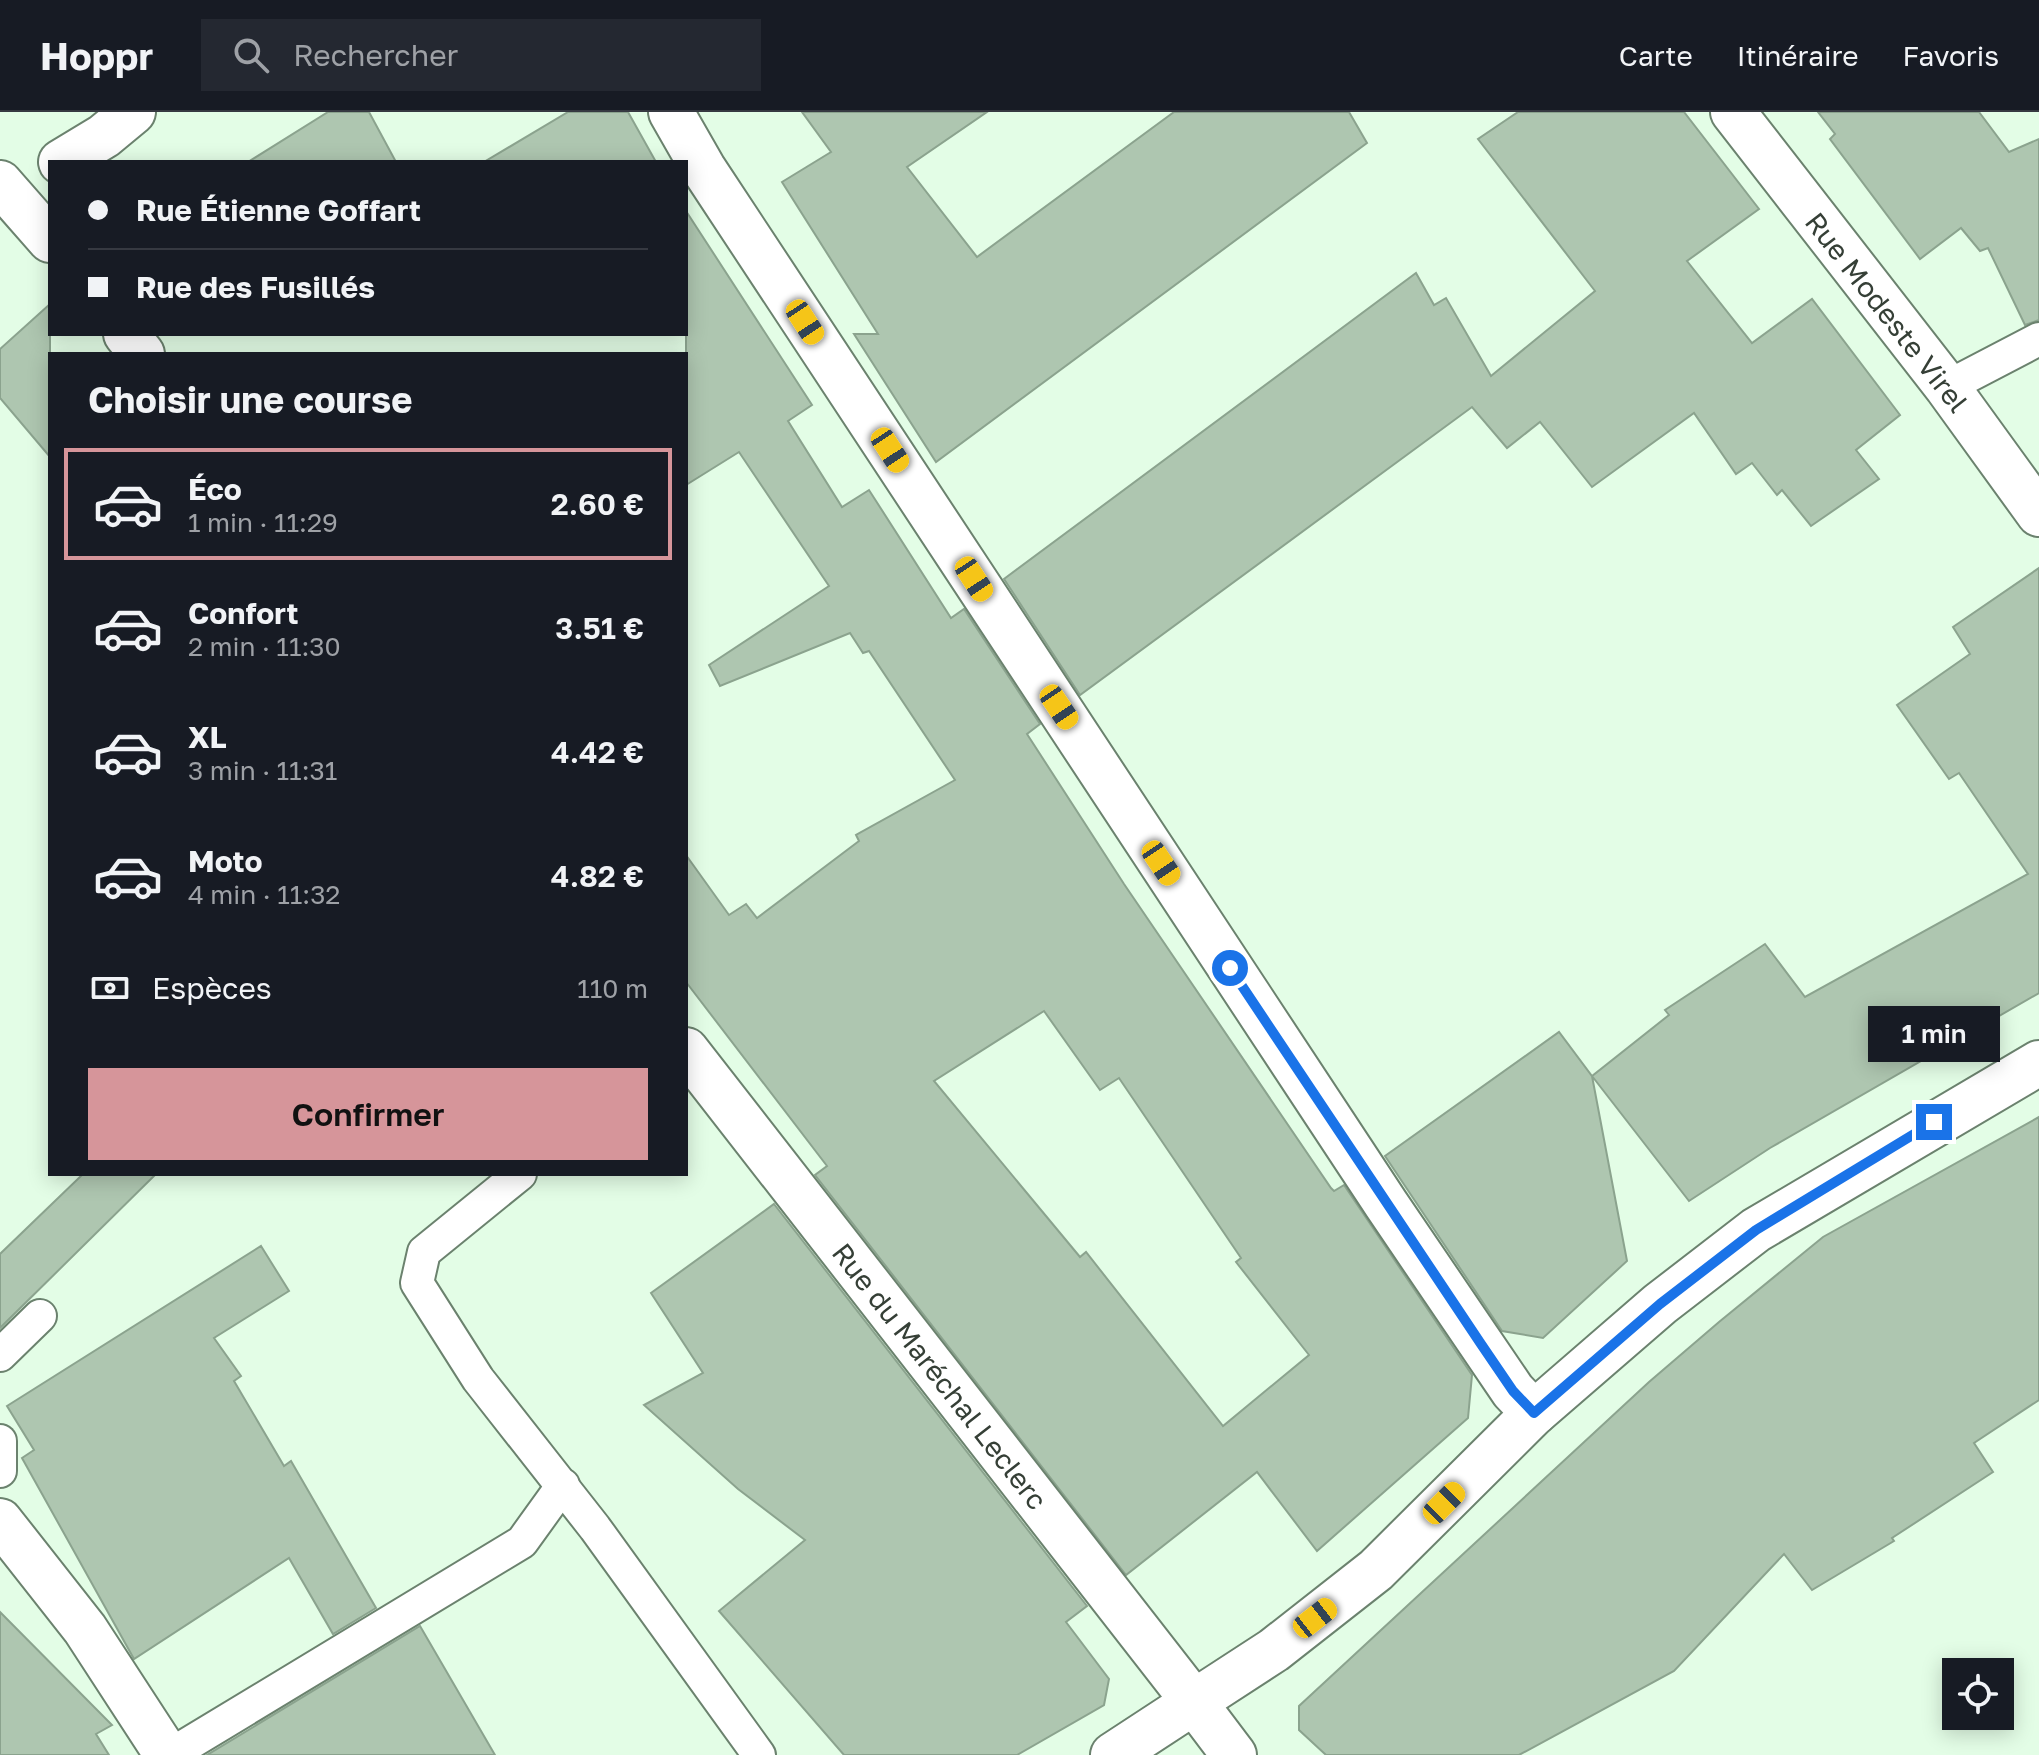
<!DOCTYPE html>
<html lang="fr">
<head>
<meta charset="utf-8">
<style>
	:root { --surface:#171b24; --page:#242831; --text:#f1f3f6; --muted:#9ea1a6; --line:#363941; --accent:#d6959a }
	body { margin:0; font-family:"Golos Text",sans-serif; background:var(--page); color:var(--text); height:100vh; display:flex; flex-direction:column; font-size:30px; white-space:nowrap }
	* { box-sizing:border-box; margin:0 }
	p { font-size:26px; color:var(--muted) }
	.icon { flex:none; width:44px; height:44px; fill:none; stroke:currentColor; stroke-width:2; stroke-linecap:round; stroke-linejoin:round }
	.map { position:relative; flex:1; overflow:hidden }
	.panel { position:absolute; left:48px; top:240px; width:640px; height:824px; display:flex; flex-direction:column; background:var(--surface); border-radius:0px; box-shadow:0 4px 20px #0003 }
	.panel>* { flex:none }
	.top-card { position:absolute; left:48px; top:48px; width:640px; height:176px; border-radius:0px; box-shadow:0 4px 20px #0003; display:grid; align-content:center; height:176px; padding:0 40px; background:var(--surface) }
	.tools { position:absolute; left:1942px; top:1546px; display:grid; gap:16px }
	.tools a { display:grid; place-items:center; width:72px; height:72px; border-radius:0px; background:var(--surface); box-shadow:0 4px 20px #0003; font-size:40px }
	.end { position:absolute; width:36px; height:36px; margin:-18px; border:10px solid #1a73e8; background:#fff; box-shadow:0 0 0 4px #fff }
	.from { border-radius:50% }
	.bubble { position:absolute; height:56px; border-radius:0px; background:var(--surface); box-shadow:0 4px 20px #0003; font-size:26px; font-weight:600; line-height:56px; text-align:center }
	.car { position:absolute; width:24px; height:48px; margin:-24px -12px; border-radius:10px; box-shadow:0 0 6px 2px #0007; background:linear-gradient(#f5c518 24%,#345 0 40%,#f5c518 0 76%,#345 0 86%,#f5c518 0) }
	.top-card b { display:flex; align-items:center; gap:28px; height:76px; font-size:30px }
	.top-card b+b { border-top:2px solid var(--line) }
	.top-card i { width:20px; height:20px; background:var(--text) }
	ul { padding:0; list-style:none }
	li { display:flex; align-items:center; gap:24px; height:112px; margin:0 16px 12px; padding:0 24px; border:4px solid transparent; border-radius:0px }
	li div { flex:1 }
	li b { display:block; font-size:30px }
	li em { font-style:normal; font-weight:600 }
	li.selected { border-color:var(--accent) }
	li>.icon { width:72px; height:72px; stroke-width:1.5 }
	h2 { padding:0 40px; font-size:36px; line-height:96px }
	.pay { display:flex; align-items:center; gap:20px; height:88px; padding:0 40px; font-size:30px }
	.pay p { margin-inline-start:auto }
	.button { display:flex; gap:16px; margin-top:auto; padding:16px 40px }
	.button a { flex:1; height:92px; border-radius:0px; background:var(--accent); color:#111; font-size:32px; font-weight:600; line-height:92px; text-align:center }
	header { display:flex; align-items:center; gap:48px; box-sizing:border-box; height:112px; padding:0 40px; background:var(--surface); border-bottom:2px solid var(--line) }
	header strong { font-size:38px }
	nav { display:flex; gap:44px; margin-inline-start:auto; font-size:28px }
	.search { width:560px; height:72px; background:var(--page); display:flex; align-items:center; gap:20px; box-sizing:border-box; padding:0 28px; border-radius:0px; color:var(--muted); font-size:30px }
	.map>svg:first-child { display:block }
	.building { fill:#aec6b0; stroke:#8ba38e; stroke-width:2; fill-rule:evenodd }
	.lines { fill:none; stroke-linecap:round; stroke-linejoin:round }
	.service-casing { stroke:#6b826e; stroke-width:36 }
	.minor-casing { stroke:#6b826e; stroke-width:48 }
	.tertiary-casing { stroke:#6b826e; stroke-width:48 }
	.secondary-casing { stroke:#6b826e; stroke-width:48 }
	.service { stroke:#fff; stroke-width:32 }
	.minor { stroke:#fff; stroke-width:44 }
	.tertiary { stroke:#fff; stroke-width:44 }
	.secondary { stroke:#fff; stroke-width:44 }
	.route { stroke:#1a73e8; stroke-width:10 }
	.labels { text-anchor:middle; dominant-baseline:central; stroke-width:8; stroke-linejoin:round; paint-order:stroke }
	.street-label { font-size:28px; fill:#353f36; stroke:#fff }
</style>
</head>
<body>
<header>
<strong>Hoppr</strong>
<div class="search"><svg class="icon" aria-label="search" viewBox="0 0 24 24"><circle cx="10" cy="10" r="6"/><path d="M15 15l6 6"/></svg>Rechercher</div>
<nav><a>Carte</a><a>Itinéraire</a><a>Favoris</a></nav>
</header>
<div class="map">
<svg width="2039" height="1643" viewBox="0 0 2039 1643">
	<rect width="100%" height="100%" fill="#e3fde6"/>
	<g class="building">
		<path d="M328 0H369L396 50H248Z"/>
		<path d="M568 0H628L656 50H484Z"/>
		<path d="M802 0H987L907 55 977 145 1174 0H1349L1367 31 936 350 854 222H878L782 70 831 40Z"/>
		<path d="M1518 0H1684L1759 97 1687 149 1752 231 1812 187 1900 303 1856 338 1879 367 1811 414 1782 378 1777 383 1752 351 1736 362 1694 301 1592 375 1540 310 1507 336 1472 295 1080 583 1004 467 1416 161 1434 193 1446 186 1491 264 1595 179 1478 27Z"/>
		<path d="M1818 0H1979L2009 40 2039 27V208L2025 213 1988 136 1980 139 1961 116 1920 147 1830 27 1835 22Z"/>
		<path d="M686 99 812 293 788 309 842 395 869 378 951 506 964 497 1040 612 1027 622 1124 772 1331 1076 1334 1079 1344 1073 1472 1263 1468 1306 1317 1439 1257 1360 1126 1463 815 1063 827 1054 686 870V743L729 803 746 792 757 806 859 729 856 723 955 668 869 539 863 541 850 521 720 574 709 553 829 474 739 340 686 373ZM1044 899 1100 978 1119 966 1241 1146 1236 1150 1309 1243 1223 1314 1086 1140 1080 1145 934 969Z"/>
		<path d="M50 192V345L0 286V237Z"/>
		<path d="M2039 456V881L1770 1036 1689 1089 1592 964 1627 1149 1543 1226 1502 1219 1385 1044 1559 920 1592 964 1669 903 1665 898 1765 832 1805 885 2028 762 1959 661 1949 667 1897 593 1970 542 1953 515Z"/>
		<path d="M2039 1005V1288L1974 1331 1993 1360 1892 1426 1894 1429 1812 1478 1784 1442 1674 1559 1519 1643H1326L1299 1618V1594L1649 1270 1719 1210 1823 1125Z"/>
		<path d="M83 1062H156L0 1216V1142Z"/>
		<path d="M774 1092 1087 1494 1066 1510 1109 1567 1104 1593 1017 1643H844L719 1499 805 1428 738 1377 644 1293 703 1261 651 1181Z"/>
		<path d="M261 1134 289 1179 214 1226 241 1264 234 1269 284 1354 291 1349 376 1496 333 1522 289 1446 134 1547 22 1346 34 1338 7 1294Z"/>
		<path d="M0 1500 112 1613 96 1622 109 1643H0Z"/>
		<path d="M420 1514 495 1643H207Z"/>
	</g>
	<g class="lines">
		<defs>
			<g id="service">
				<path d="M1947 275 2039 227"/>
				<path d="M520 1062 424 1140 417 1171 478 1267 595 1416 759 1643"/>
				<path d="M0 1243 40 1204"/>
				<path d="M0 1329V1359"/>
				<path d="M170 1643 522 1430 563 1373"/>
			</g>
			<g id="minor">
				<path d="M671 0 703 56 1386 1092 1513 1279 1534 1301"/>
				<path d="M1733 0 1947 275 2039 402"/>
				<path d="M61 50 104 24 133 0"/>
				<path d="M0 71 50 128"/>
				<path d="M126 222 142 242"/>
				<path d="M686 938 1194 1590"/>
				<path d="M0 1409 85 1517 167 1643"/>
			</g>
			<path id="tertiary" d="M1194 1590 1274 1538 1376 1458 1534 1301 1660 1192 1756 1118 2039 951"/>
			<path id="secondary" d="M1113 1643 1194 1590 1234 1643"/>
		</defs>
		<use href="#service" class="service-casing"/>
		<use href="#minor" class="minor-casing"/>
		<use href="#tertiary" class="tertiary-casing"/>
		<use href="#secondary" class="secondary-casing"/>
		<use href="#service" class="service"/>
		<use href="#minor" class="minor"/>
		<use href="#tertiary" class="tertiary"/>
		<use href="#secondary" class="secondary"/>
	</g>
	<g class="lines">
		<path class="route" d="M1230 856 1481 1232 1513 1279 1534 1301 1660 1192 1756 1118 1934 1010"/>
	</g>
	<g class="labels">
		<g class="street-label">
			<text transform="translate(1887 200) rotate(52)">Rue Modeste Virel</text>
			<text transform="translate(940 1264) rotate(52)">Rue du Maréchal Leclerc</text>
		</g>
	</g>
</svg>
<div class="tools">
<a><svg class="icon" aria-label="locate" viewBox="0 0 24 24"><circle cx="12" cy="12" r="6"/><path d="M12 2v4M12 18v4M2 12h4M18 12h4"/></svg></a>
</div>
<i class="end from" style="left:1230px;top:856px"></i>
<i class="end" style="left:1934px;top:1010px"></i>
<div class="bubble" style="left:1868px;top:894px;width:132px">1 min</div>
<i class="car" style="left:805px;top:210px;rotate:147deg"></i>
<i class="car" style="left:890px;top:338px;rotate:147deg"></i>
<i class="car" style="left:974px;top:467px;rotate:147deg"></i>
<i class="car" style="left:1059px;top:595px;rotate:146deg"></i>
<i class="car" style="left:1161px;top:751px;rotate:146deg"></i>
<i class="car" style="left:1444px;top:1391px;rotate:45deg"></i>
<i class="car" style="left:1315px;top:1506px;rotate:52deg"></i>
<div class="top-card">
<b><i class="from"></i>Rue Étienne Goffart</b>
<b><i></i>Rue des Fusillés</b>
</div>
<section class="panel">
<h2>Choisir une course</h2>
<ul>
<li class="selected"><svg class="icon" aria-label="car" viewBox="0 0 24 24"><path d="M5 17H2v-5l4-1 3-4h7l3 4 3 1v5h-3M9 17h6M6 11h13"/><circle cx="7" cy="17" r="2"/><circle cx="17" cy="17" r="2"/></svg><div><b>Éco</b><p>1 min · 11:29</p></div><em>2.60 €</em></li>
<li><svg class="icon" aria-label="car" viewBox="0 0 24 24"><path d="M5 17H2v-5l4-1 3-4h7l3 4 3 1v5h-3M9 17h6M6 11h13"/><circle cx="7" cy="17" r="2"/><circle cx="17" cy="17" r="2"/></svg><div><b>Confort</b><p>2 min · 11:30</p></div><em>3.51 €</em></li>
<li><svg class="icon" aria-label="car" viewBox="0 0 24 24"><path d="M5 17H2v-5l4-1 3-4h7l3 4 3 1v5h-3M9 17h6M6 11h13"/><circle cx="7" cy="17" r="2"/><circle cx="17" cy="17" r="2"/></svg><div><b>XL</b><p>3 min · 11:31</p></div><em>4.42 €</em></li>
<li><svg class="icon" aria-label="car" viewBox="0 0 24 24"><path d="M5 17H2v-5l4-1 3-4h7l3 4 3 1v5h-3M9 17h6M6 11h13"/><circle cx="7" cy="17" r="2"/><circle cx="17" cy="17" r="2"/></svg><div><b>Moto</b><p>4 min · 11:32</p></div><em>4.82 €</em></li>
</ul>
<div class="pay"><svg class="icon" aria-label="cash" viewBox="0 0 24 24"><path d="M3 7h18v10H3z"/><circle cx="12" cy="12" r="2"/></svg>Espèces<p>110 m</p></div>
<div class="button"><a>Confirmer</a></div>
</section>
</div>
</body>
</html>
